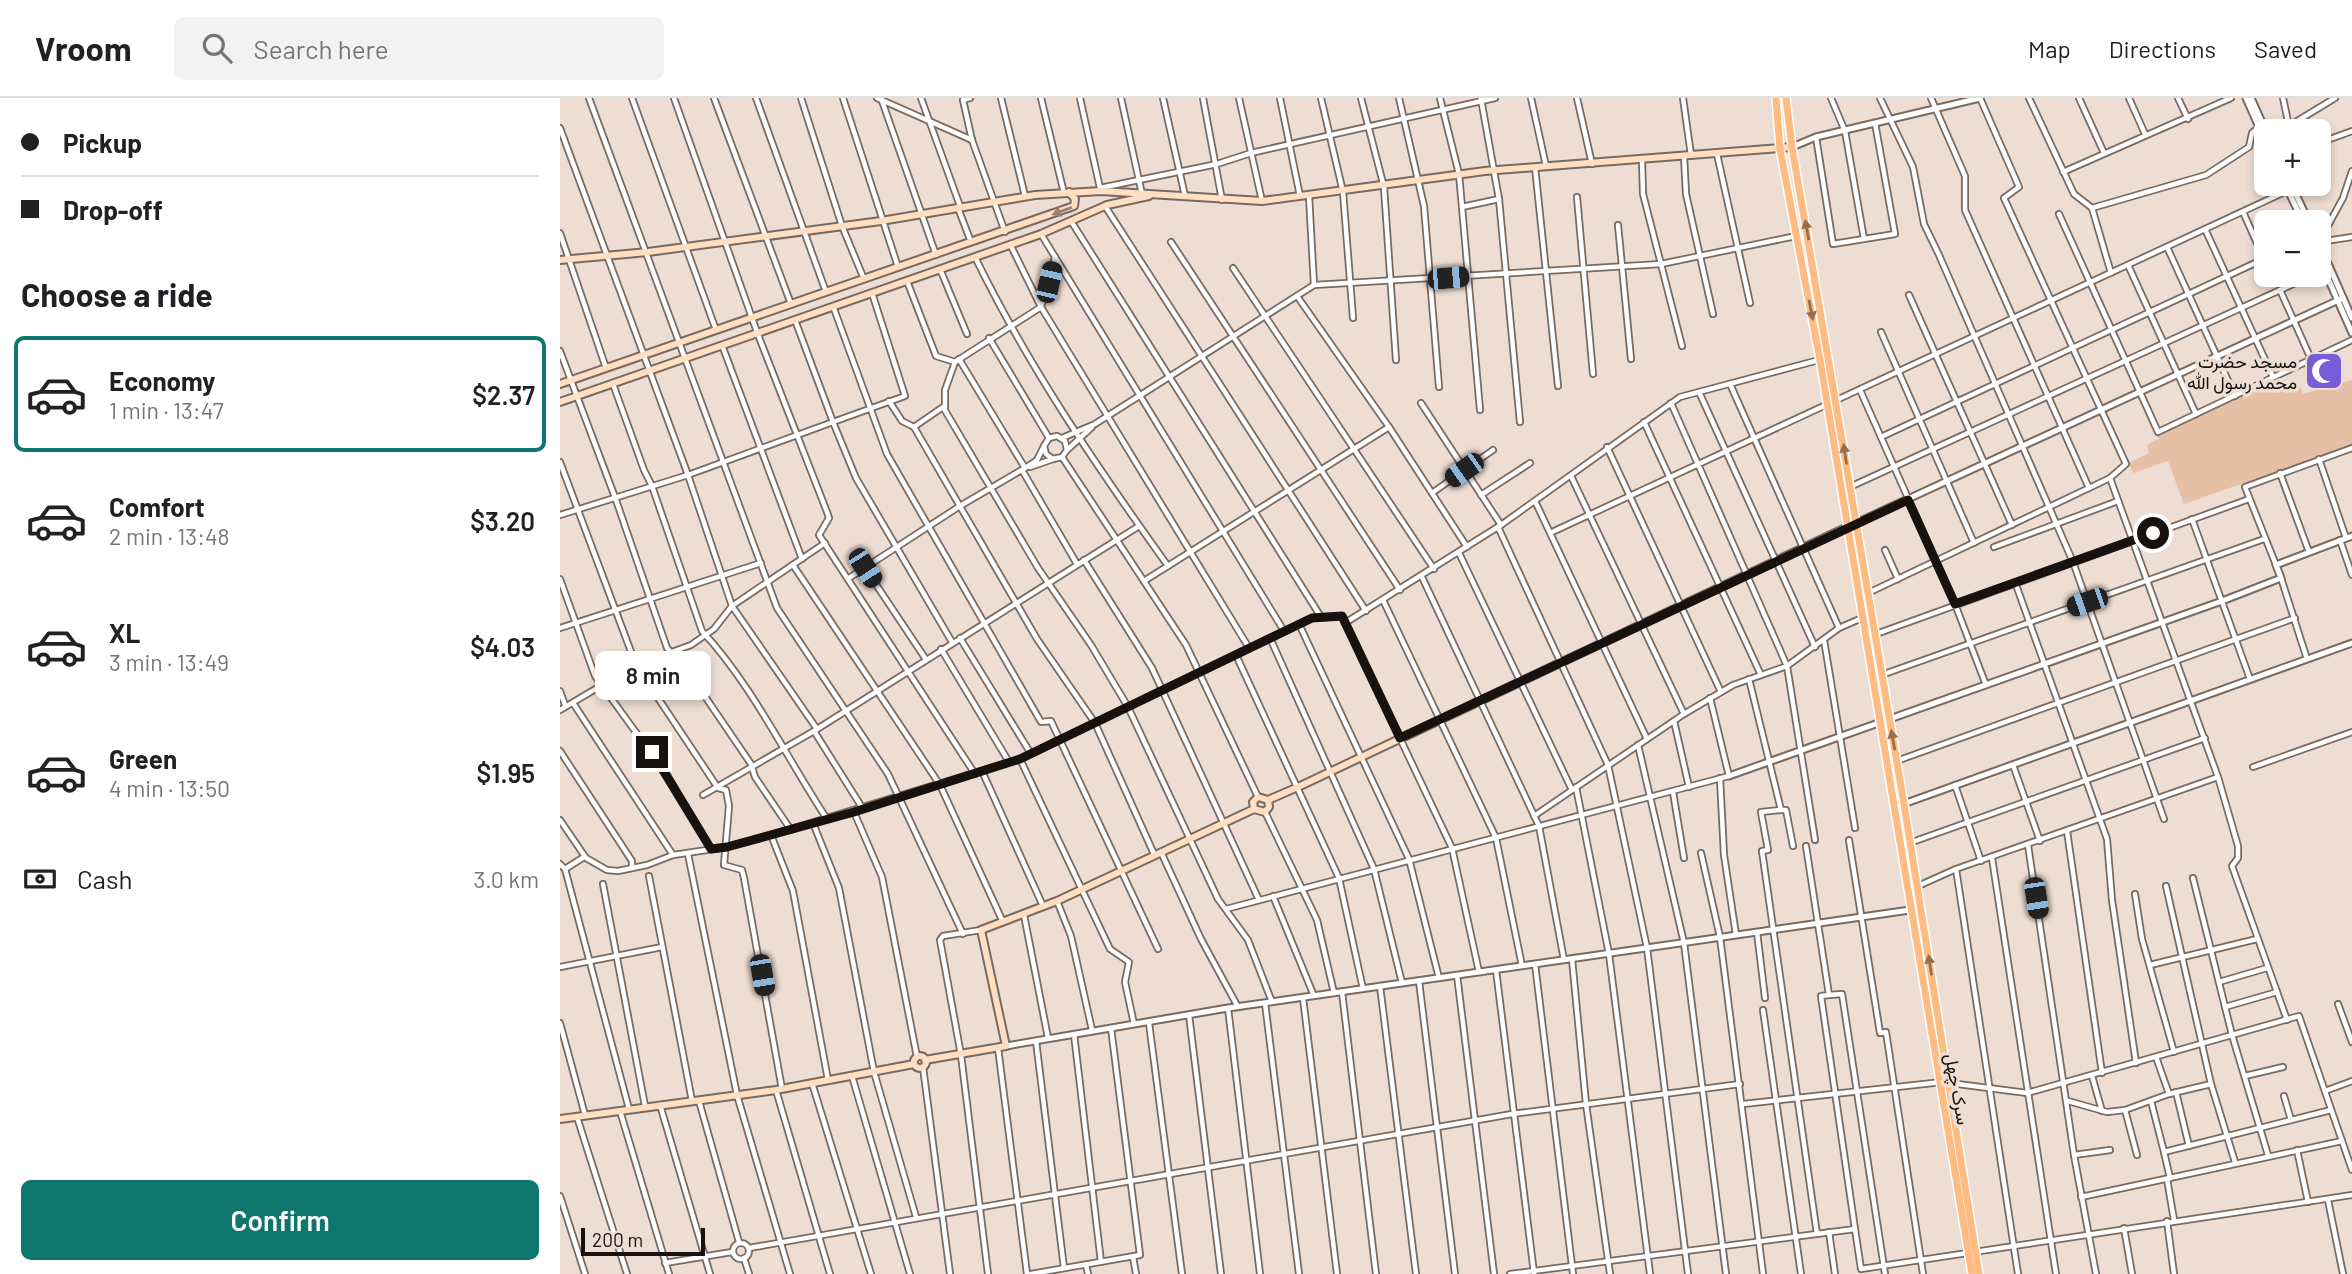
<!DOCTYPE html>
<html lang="en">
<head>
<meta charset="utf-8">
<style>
	:root { --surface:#fff; --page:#f2f2f2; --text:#202124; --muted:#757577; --line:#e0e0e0; --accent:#0f766e }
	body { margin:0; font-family:Barlow,Vazirmatn,sans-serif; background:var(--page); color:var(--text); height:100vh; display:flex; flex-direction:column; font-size:26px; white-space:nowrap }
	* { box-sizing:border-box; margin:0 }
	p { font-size:23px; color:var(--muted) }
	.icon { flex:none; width:38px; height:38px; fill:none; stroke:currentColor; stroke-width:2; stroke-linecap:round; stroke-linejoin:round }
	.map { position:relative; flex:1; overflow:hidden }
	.details { display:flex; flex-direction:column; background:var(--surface); width:560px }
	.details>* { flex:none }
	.guide { display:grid; align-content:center; height:154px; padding:0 21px; background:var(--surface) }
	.tools { position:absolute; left:1694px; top:21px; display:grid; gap:14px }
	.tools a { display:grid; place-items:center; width:77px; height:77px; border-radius:10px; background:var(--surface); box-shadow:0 4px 10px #0003; font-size:35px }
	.scale { position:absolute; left:21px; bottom:18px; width:124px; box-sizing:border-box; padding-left:7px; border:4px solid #17120e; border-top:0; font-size:19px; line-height:24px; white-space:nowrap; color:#17120e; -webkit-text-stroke:5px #eeddd2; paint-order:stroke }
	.end { position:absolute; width:32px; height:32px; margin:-16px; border:9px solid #17120e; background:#fff; box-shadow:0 0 0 4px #fff }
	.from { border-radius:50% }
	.bubble { position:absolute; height:49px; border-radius:10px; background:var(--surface); box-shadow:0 4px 10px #0003; font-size:23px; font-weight:600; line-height:49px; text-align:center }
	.car { position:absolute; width:21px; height:42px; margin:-21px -10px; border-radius:9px; box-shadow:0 0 5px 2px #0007; background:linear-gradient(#222 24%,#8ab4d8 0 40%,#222 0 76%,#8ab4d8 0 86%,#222 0) }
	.guide b { display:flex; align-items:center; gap:24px; height:66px; font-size:26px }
	.guide b+b { border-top:2px solid var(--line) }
	.guide i { width:18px; height:18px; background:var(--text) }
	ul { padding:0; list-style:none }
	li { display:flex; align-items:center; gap:21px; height:116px; margin:0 14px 10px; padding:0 7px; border:4px solid transparent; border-radius:10px }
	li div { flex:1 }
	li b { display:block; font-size:26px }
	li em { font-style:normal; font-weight:600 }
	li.active { border-color:var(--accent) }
	li>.icon { width:63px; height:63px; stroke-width:1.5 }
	h2 { padding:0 21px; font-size:32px; line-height:84px }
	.pay { display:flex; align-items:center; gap:18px; height:77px; padding:0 21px; font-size:26px }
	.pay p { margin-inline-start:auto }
	.primary-button { display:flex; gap:14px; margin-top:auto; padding:14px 21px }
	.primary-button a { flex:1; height:80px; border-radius:10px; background:var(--accent); color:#fff; font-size:28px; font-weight:600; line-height:80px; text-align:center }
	header { display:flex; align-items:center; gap:42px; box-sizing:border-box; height:98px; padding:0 35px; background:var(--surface); border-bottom:2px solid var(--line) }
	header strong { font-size:33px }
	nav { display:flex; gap:38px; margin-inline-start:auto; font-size:24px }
	.search { width:490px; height:63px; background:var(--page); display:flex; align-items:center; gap:18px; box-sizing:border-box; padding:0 24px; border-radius:10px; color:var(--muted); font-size:26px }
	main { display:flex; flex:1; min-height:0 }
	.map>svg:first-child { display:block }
	.green { fill:#e5c0a6 }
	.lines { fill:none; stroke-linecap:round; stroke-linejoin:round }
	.minor-casing { stroke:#786a60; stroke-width:8 }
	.tertiary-casing { stroke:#786a60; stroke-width:9 }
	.secondary-casing { stroke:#786a60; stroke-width:10 }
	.primary-casing { stroke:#fff; stroke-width:10 }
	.minor { stroke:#fff; stroke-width:4.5 }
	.tertiary { stroke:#fff; stroke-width:5 }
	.secondary { stroke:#ffdec1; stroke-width:6 }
	.primary { stroke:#febc82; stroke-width:7 }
	.oneway { fill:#978270 }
	.oneway2 { fill:#96704e }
	.route { stroke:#17120e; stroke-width:9 }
	.labels { text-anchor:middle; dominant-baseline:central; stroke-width:7; stroke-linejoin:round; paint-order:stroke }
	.poi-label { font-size:18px; fill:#17120e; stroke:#eeddd2; text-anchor:end }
	.street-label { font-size:18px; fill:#17120e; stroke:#eeddd2 }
</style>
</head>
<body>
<header>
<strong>Vroom</strong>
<div class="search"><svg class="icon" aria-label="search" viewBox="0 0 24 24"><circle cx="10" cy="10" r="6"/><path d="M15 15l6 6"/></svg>Search here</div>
<nav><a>Map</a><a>Directions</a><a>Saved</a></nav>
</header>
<main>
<section class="details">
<div class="guide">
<b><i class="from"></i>Pickup</b>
<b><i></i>Drop-off</b>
</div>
<h2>Choose a ride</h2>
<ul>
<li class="active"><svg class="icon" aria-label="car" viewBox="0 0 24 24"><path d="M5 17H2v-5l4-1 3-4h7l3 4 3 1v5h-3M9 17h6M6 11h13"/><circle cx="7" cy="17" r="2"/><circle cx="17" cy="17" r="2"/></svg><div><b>Economy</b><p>1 min · 13:47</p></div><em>$2.37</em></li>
<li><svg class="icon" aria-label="car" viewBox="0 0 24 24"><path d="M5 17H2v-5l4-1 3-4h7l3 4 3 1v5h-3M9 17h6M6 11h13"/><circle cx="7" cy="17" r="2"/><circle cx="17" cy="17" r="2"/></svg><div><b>Comfort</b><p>2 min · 13:48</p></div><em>$3.20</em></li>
<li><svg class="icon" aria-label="car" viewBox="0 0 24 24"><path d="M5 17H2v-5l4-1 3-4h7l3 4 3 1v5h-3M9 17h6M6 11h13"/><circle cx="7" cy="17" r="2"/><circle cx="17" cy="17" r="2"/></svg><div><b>XL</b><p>3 min · 13:49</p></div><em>$4.03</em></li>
<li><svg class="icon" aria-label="car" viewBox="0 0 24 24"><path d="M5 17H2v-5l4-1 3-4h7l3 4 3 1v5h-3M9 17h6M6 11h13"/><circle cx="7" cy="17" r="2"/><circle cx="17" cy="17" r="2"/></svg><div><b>Green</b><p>4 min · 13:50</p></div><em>$1.95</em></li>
</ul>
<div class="pay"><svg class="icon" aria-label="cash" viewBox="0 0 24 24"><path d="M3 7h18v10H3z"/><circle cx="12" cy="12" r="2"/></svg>Cash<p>3.0 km</p></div>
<div class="primary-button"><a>Confirm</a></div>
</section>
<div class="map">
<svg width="1792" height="1176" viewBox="0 0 1792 1176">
	<rect width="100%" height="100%" fill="#eeddd2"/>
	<path class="green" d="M1714 281 1717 288 1724 285 1741 290 1743 296 1792 282V347L1624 406 1608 363 1573 375 1569 365 1589 355 1587 347 1599 341 1598 335Z"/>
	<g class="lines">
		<defs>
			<g id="minor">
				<path d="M29 0 217 510 328 676 403 836"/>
				<path d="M72 0 156 232"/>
				<path d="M114 0 197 234 267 414 269 420 259 437 415 676"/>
				<path d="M154 0 231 206"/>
				<path d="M196 0 266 194"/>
				<path d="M241 0 282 128 304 181"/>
				<path d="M283 0 338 169"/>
				<path d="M317 0 412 42"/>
				<path d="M321 0 376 157"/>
				<path d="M361 0 400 108"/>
				<path d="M410 0 403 2 412 42 445 134"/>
				<path d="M441 0 465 98"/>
				<path d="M481 0 504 95"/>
				<path d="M520 0 540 90"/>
				<path d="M561 0 582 96"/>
				<path d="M603 0 625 98"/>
				<path d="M643 0 662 102"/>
				<path d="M679 0 702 103"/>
				<path d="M720 0 740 98"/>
				<path d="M761 0 783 94 793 220"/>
				<path d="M801 0 824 89 836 262"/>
				<path d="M839 0 864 108 879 289"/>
				<path d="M880 0 899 76 902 109 939 101 921 1"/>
				<path d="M971 0 986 68"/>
				<path d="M1017 0 1032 66"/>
				<path d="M1123 0 1131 57"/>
				<path d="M1271 0 1285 33 1304 141"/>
				<path d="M1320 0 1353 69 1364 126 1379 157 1513 464 1604 721"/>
				<path d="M1371 0 1405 78V112L1529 390"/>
				<path d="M1469 0 1514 96 1532 110 1551 175"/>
				<path d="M1519 0 1544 55"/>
				<path d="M1569 0 1585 36"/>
				<path d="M1618 0 1628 21"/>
				<path d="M1723 0 1730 33"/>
				<path d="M1729 28 1775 0"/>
				<path d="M0 30 128 377 172 508 257 631"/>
				<path d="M1256 39 1273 146 1335 136 1315 25"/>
				<path d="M1759 45 1792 33"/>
				<path d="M1157 56 1190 205"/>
				<path d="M1124 58 1126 96 1153 216"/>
				<path d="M1082 62 1083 96 1122 248"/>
				<path d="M975 69 998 288"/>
				<path d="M1503 74 1671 0"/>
				<path d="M541 93 540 90 657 66 691 55 935 0"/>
				<path d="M749 98 754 187"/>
				<path d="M1017 99 1033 276"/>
				<path d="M939 101 960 324"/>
				<path d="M545 108 806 513"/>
				<path d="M902 109 920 312"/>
				<path d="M398 110 411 144"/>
				<path d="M1532 110 1646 77 1689 49 1692 35 1699 29"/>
				<path d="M1683 114 1704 161"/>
				<path d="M1499 116 1598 334 1792 242"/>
				<path d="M511 123 761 519"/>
				<path d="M1058 127 1071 261"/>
				<path d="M1645 131 1713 279"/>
				<path d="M0 135 46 270"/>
				<path d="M481 136 724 533"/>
				<path d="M611 144 840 492"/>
				<path d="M1759 144 1783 100 1792 73"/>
				<path d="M1759 144 1792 139"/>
				<path d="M450 146 481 209 689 550"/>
				<path d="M1607 149 1675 298"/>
				<path d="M415 159C468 268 537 369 608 468"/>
				<path d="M1568 167 1636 316"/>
				<path d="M673 170 874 471"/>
				<path d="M380 171 407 236"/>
				<path d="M1759 174 1770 169"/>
				<path d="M347 183 376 258 395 264"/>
				<path d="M1720 192 1751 261"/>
				<path d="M1349 197 1452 427"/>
				<path d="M737 198 829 329 907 449"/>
				<path d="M273 208 327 356 481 624 491 623 598 851"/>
				<path d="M235 222 273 324 345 298 312 195"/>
				<path d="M1321 234 1414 445"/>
				<path d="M429 240 489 340"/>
				<path d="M162 247 242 461"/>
				<path d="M0 253 56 402 107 550 129 575 191 666 195 679 231 732"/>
				<path d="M399 261 465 370"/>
				<path d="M53 286 84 372 92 388 142 533C193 588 226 659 267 721"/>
				<path d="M1170 286 1279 530"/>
				<path d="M1300 292 1395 506 1426 587"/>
				<path d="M1139 294 1255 549"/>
				<path d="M329 303 342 323 354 329 383 309 478 470 531 547 568 609 658 801 688 842 712 904"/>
				<path d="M861 305 941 427"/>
				<path d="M1111 305 1227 568 1255 742"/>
				<path d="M385 309V292L395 264 481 209 495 159"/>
				<path d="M1084 324 1201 577"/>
				<path d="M354 329 477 541 535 625 594 756"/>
				<path d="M1321 339 1706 160"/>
				<path d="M489 340 484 348 486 356 493 361 502 359"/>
				<path d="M489 340 497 338 505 343 507 352 502 359"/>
				<path d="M502 340 535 326 754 187 1101 166 1236 138"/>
				<path d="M1047 349 1161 594"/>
				<path d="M507 352 532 329"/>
				<path d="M502 359 626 547 698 699"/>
				<path d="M1759 361 1786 440"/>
				<path d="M0 364 76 567 158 690 166 692 169 708 164 767 182 772 184 780 222 991"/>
				<path d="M470 369 493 361"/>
				<path d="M462 372 517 466"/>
				<path d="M1720 375 1749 454"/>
				<path d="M1011 378 1124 616"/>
				<path d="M1550 380 1658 679 1678 748V760L1672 768 1727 922"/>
				<path d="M1281 393 1753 177"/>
				<path d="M872 395 933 352"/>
				<path d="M921 397 970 365"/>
				<path d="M975 403 1087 641"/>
				<path d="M0 417 128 377 273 324 296 380 392 544"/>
				<path d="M1632 421 1690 581"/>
				<path d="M938 429 1048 667 1087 850 1128 1176"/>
				<path d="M990 435 1729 92"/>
				<path d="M1780 442 1792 477"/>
				<path d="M1434 449 1558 403"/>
				<path d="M1325 452 1338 481"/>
				<path d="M899 455 1012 692"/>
				<path d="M524 462 592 570 699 802"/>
				<path d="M233 467 380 687 443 824"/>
				<path d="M1716 467 1685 389 1792 350"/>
				<path d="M305 470 365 560"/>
				<path d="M862 479 979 728 1004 862"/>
				<path d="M289 480 400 408 465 370 477 362 484 348"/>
				<path d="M1721 480 1747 561"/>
				<path d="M0 481 35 578 107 677 151 751"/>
				<path d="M584 483 829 329"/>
				<path d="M1455 484 1547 741 1552 802 1576 965"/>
				<path d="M1306 496 1550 380 1566 366 1444 100 1459 89 1420 0"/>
				<path d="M823 502 936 740 962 868"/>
				<path d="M785 525 941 427 1120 299 1259 262"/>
				<path d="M739 526 849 761 879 880"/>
				<path d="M0 530 201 465"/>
				<path d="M400 540 471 656"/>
				<path d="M710 540 814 771 842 885"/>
				<path d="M1305 540 1689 401"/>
				<path d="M1264 542 1295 730"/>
				<path d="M381 551 449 664"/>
				<path d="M676 557 779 780 803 891"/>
				<path d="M1313 580 1704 441"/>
				<path d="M1189 581 1221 712 1201 714 1208 752 1202 753 1257 1136"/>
				<path d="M0 593 5 607"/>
				<path d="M13 605 113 757"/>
				<path d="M0 612 76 567 131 547 154 531 172 508 265 445"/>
				<path d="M1114 623 1129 689"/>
				<path d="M254 633 303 711"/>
				<path d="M1078 647 1124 845 1166 1176"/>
				<path d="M0 653 72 763V769"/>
				<path d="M460 661 550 851 569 864 565 884 574 926"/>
				<path d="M1328 666 1735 520"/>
				<path d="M1453 667 1480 743"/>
				<path d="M1693 669 1792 634"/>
				<path d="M422 673 483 808"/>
				<path d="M1160 680 1164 757 1176 837"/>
				<path d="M1395 687 1421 763"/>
				<path d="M1016 689 1049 856 1090 1176"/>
				<path d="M1113 694 1124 760"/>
				<path d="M143 697 254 633 579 428"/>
				<path d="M1221 712H1226L1233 748"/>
				<path d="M294 714 322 779 357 959"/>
				<path d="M705 714 757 822 774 895"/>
				<path d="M974 718 1124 616 1173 587 1227 568 1279 530 1302 520"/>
				<path d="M0 722 26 760 47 772 58 773 87 767 113 757 167 749 211 737 233 793 268 982"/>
				<path d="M253 725 279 790 314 974 356 1119"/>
				<path d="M1507 733 1542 975"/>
				<path d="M211 737 460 661 752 520 782 518 892 750 919 874"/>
				<path d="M1289 742 1320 935 1326 934 1363 1176"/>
				<path d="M1468 747 1514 1057 1536 1176"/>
				<path d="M1246 748 1269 897 1261 898 1295 1131"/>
				<path d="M1341 748 1645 640"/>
				<path d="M601 754 641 841 678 909"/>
				<path d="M1141 755 1160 839 1203 1176"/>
				<path d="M128 756 177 997 230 1176"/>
				<path d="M1432 760 1496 1176"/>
				<path d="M0 766 5 771 69 1011"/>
				<path d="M5 771 24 759"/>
				<path d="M1396 771 1458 1176"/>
				<path d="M89 778 132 1003"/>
				<path d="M1633 780 1672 937 1708 1057"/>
				<path d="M43 786 85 1008"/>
				<path d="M1358 788 1396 771 1658 679"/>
				<path d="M1606 788 1651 986 1675 1064"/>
				<path d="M1575 796 1582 841 1614 954"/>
				<path d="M713 798 754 898"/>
				<path d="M497 803 511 838 532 932"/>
				<path d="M666 811 1169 678 1150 600"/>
				<path d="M464 817 488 940"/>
				<path d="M421 832 383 838 380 842 401 957 428 1176"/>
				<path d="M1197 834 1205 900"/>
				<path d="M1012 861 1026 1006 1050 1176"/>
				<path d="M975 866 1013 1176"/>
				<path d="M1590 867 1697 841"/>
				<path d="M0 869 102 849"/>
				<path d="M936 872 974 1175"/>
				<path d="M897 877 934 1176"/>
				<path d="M859 883 895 1176"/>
				<path d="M1659 884 1707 870"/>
				<path d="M820 888 856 1176"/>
				<path d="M782 894 816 1176"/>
				<path d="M1269 897 1282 896 1325 1176"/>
				<path d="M743 900 777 1176"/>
				<path d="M705 905 739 1176"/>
				<path d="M1778 906 1792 944"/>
				<path d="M1665 909 1717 894"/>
				<path d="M668 910 700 1176"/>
				<path d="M1203 912 1241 1176"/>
				<path d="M629 917 661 1176"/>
				<path d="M0 925 25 1017"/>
				<path d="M589 925 622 1176"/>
				<path d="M514 936 541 1164"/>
				<path d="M476 943 504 1170"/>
				<path d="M438 950 467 1176"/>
				<path d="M1596 959 1609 996"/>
				<path d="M363 969 390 1176"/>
				<path d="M292 978 350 1176"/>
				<path d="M1532 978 1542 1013"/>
				<path d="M1685 978 1723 969"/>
				<path d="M252 985 311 1176"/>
				<path d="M216 992 270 1176"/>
				<path d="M1765 993 1792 983"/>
				<path d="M1616 994 1629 1048"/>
				<path d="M1724 998 1731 1022"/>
				<path d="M139 1003 179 1144"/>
				<path d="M1508 1003 1547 1014 1565 1012 1609 996 1651 986"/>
				<path d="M1591 1003 1604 1054 1771 1012"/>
				<path d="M1183 1006 1382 984 1467 995 1739 918 1792 1072"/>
				<path d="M100 1007 150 1176"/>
				<path d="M1565 1012 1577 1057"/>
				<path d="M60 1013 109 1176"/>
				<path d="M17 1019 67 1176"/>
				<path d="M1737 1052 1748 1104"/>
				<path d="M1604 1054 1610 1080"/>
				<path d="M1514 1057 1550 1052"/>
				<path d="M1607 1081 1614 1122"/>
				<path d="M0 1098 25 1176"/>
				<path d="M1521 1099 1782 1043"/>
				<path d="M1768 1102 1783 1176"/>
				<path d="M1607 1123 1614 1176"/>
				<path d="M1564 1130 1572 1176"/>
				<path d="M1269 1134 1275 1176"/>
				<circle cx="181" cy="1153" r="8"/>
				<path d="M189 1150 952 1016 1180 986"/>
				<path d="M573 1159 576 1176"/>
				<path d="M184 1160 189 1176"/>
				<path d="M105 1165 172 1154"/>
				<path d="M526 1167 528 1176"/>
				<path d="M471 1176 580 1157 551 930"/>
				<path d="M950 1176 1295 1131 1301 1171 1792 1097"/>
			</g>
			<g id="tertiary">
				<path d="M1686 0 1706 45"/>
				<path d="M1691 0 1706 33"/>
				<path d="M1232 49 1256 39 1420 0"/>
				<path d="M1725 86 1743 124"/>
				<path d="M1731 86 1749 124"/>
				<path d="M1759 145 1792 220"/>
				<path d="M1759 160 1792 235"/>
				<path d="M1296 425 1783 200"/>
				<path d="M1169 678 1662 503 1721 480 1716 467 1792 438"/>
				<path d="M1335 709 1792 545"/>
				<path d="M446 948 668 910 1350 812"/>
			</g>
			<g id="secondary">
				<path d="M0 162 88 154 321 123 475 97 541 93 702 103 925 73 1232 49"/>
				<path d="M0 286 514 108 515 101 509 94"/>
				<path d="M0 304 481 136 547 107 589 98"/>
				<path d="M694 711 693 704 698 699 708 702 738 689 1296 425"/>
				<circle cx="360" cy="964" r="6"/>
				<path d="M365 962 446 948 421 832 497 803 694 711 705 714 709 709 708 702"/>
				<path d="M0 1021 216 992 354 966"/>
			</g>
			<g id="primary">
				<path d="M1216 0 1220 51 1260 262 1412 1176"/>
				<path d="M1226 0 1232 49 1344 706 1419 1176"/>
			</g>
		</defs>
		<use href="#minor" class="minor-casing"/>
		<use href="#tertiary" class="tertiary-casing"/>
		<use href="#secondary" class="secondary-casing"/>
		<use href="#primary" class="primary-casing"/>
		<use href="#minor" class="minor"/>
		<use href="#tertiary" class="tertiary"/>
		<use href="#secondary" class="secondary"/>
		<use href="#primary" class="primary"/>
	</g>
	<defs><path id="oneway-solid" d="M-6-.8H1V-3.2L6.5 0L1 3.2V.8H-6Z" transform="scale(1.75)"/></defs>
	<use class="oneway" href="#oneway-solid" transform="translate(502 113) rotate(160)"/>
	<g class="oneway2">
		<use href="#oneway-solid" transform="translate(1247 132) rotate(-100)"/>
		<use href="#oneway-solid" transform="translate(1251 212) rotate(79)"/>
		<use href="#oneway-solid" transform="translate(1285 356) rotate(-99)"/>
		<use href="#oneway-solid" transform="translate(1333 642) rotate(-100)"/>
		<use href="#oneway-solid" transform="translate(1370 867) rotate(-99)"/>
	</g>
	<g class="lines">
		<path class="route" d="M92 654 151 751 167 749 294 714 460 661 752 520 782 518 840 640 1348 402 1395 506 1593 435"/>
	</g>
	<defs>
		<symbol id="mosque-square" viewBox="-11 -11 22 22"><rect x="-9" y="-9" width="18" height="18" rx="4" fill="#775dd7" stroke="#eeddd2"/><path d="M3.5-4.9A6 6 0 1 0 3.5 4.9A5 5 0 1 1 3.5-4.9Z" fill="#fff"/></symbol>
	</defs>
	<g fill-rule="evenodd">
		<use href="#mosque-square" x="1742" y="251" width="44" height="44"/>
	</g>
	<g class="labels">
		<g class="poi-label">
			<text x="1737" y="263">مسجد حضرت<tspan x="1737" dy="21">محمد رسول الله</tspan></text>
		</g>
		<g class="street-label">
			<text transform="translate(1398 991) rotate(80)">سرک چهل</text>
		</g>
	</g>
</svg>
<div class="tools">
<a>+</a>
<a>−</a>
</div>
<div class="scale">200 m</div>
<i class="end from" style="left:1593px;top:435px"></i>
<i class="end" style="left:92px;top:654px"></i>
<div class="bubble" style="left:35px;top:553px;width:116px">8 min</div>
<i class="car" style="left:888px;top:180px;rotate:85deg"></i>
<i class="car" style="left:489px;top:184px;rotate:13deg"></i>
<i class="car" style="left:904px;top:372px;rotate:235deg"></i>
<i class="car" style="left:305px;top:470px;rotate:147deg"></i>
<i class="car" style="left:1527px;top:504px;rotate:251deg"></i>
<i class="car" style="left:1476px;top:800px;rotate:171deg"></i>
<i class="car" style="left:202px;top:877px;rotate:170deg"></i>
</div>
</main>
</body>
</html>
